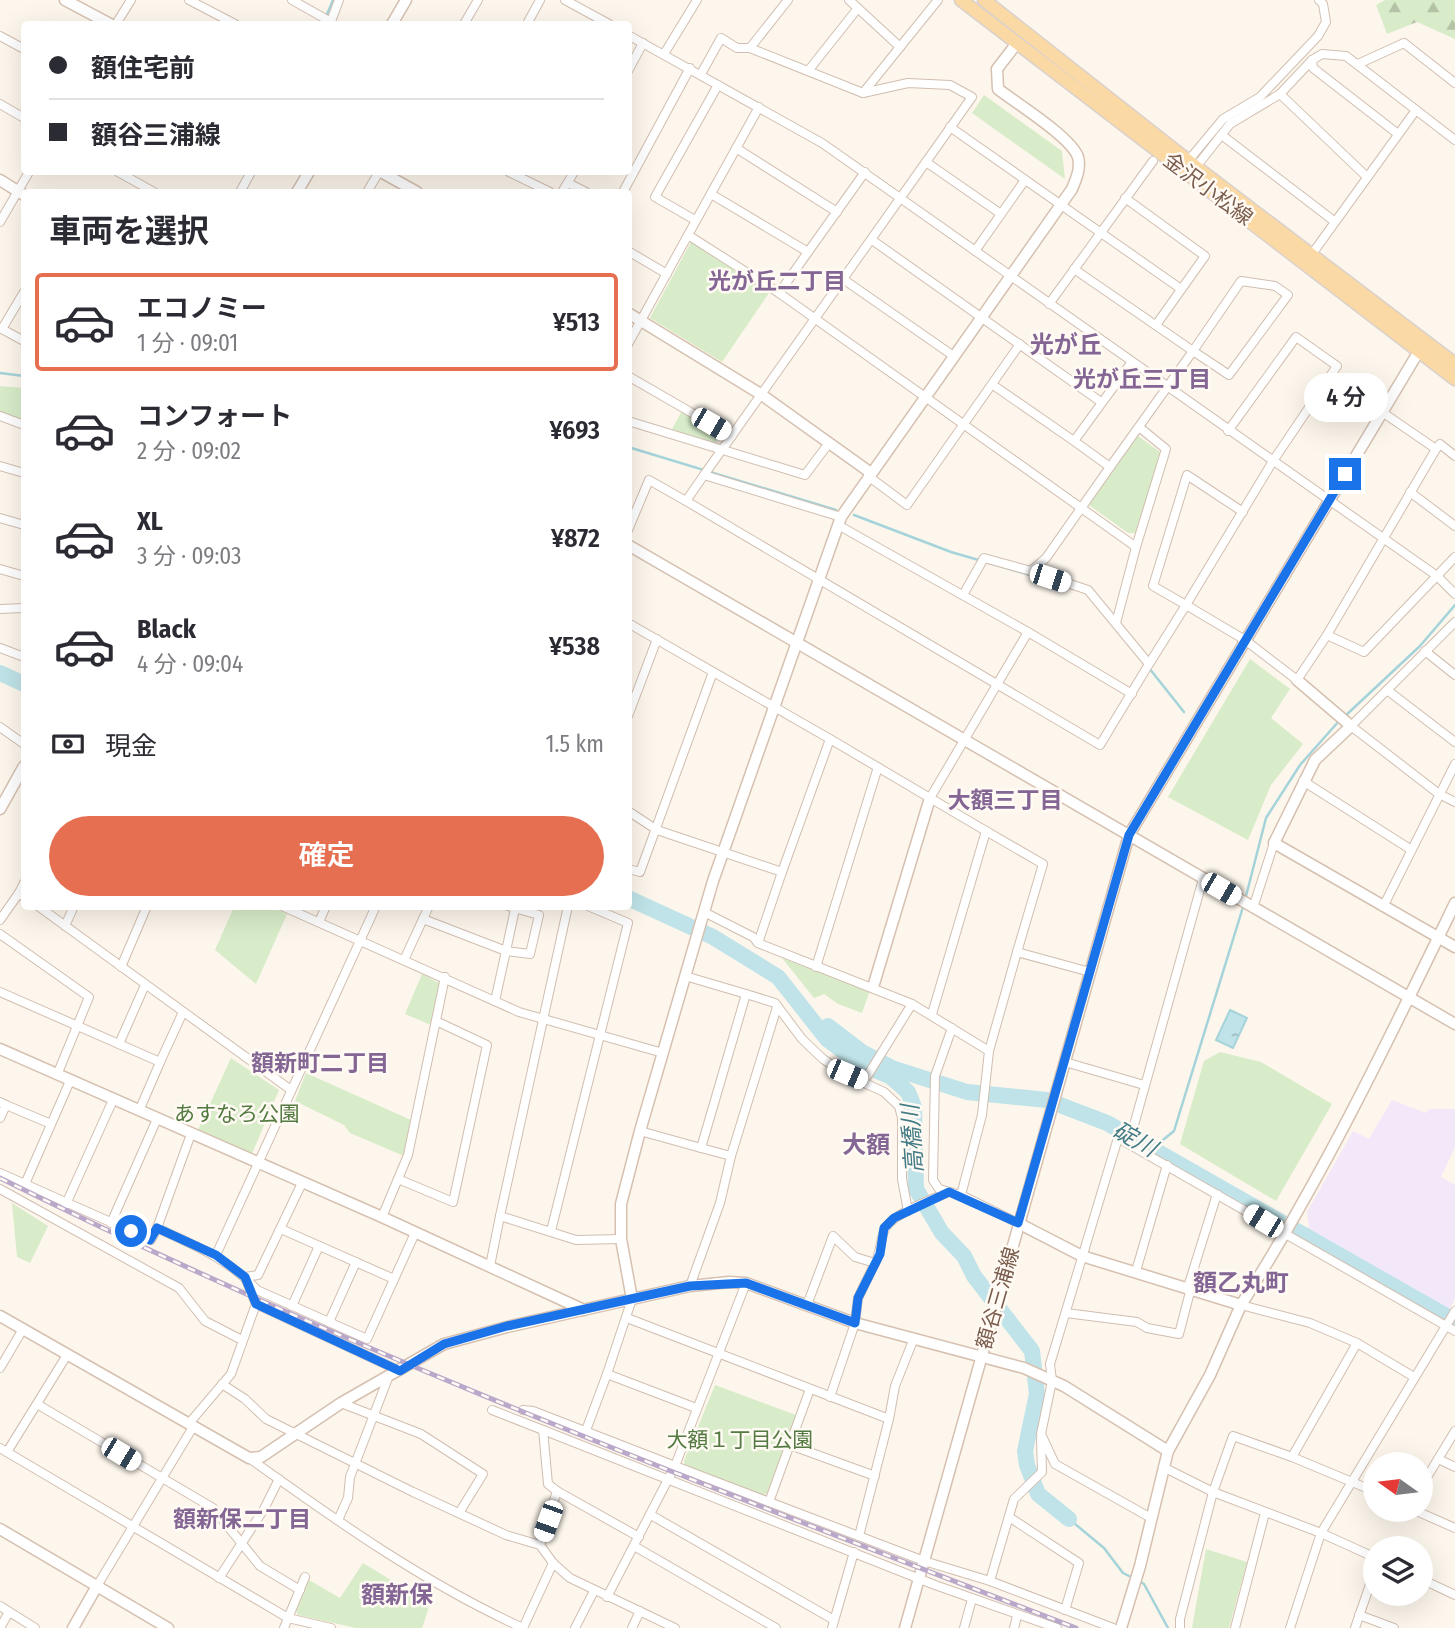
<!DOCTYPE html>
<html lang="ja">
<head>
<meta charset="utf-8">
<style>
	:root { --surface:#fff; --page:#f7f7f7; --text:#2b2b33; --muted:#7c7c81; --line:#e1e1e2; --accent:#e76f51 }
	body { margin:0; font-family:"Fira Sans Condensed","Noto Sans JP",sans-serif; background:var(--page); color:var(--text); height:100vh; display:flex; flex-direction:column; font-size:26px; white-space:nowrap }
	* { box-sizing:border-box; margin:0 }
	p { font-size:23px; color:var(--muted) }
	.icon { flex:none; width:38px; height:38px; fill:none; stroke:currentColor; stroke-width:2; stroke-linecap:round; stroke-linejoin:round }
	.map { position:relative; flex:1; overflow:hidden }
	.side { position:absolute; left:21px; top:189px; width:611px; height:721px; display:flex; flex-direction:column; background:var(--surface); border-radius:7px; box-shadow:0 7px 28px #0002 }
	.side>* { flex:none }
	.banner { position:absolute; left:21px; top:21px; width:611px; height:154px; border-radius:7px; box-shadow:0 7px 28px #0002; display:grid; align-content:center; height:154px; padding:0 28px; background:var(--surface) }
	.needle { width:46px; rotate:284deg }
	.buttons { position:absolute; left:1363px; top:1452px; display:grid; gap:14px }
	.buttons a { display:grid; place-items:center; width:70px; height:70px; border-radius:50%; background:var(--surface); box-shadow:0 7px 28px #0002; font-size:35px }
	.end { position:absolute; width:32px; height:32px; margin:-16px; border:9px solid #1a73e8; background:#fff; box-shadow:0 0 0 4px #fff }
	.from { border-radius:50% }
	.bubble { position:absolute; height:49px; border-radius:24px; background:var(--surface); box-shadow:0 7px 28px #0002; font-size:23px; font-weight:600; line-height:49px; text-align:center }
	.car { position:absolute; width:21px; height:42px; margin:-21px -10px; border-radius:9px; box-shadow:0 0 5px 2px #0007; background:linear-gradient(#fff 24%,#345 0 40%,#fff 0 76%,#345 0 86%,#fff 0) }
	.banner b { display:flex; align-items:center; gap:24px; height:66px; font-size:26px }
	.banner b+b { border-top:2px solid var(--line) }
	.banner i { width:18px; height:18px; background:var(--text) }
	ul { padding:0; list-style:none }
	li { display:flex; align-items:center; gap:21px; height:98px; margin:0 14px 10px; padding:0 14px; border:4px solid transparent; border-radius:7px }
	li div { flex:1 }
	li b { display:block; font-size:26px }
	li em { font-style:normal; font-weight:600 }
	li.current { border-color:var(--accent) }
	li>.icon { width:63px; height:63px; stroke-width:1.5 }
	h2 { padding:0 28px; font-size:32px; line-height:84px }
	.pay { display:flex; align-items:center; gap:18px; height:77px; padding:0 28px; font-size:26px }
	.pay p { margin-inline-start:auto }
	.button { display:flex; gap:14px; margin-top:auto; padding:14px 28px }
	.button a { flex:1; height:80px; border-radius:42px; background:var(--accent); color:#fff; font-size:28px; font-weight:600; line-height:80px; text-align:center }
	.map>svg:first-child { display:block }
	.education { fill:#f3e8fa }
	.forest { fill:url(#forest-firs) }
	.park { fill:#d8ecc9 }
	.water { fill:url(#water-ripples); stroke:#a5d3da; stroke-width:2 }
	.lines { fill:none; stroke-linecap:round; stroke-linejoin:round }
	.stream { stroke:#a5d3da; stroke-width:2.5 }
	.river { stroke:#bfe3e8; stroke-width:16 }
	.street-casing { stroke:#d1beb0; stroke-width:10 }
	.secondary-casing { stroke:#d6c0b0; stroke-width:13 }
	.primary-casing { stroke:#dad1cd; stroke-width:15 }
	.street { stroke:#fff; stroke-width:8 }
	.secondary { stroke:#fff; stroke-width:10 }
	.primary { stroke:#fbd9a5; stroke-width:12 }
	.rail-casing { stroke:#b9a8c9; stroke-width:5 }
	.rail { stroke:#fffaf3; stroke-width:2.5; stroke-dasharray:8; stroke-linecap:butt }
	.route { stroke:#1a73e8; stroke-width:9 }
	.labels { text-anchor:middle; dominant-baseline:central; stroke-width:5; stroke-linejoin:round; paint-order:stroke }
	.street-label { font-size:21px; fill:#7a5c4d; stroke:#fffaf3 }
	.park-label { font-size:21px; fill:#537a41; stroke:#fffaf3 }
	.neighbourhood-label { font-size:23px; font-weight:bold; fill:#846695; stroke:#fffaf3 }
	.water-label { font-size:23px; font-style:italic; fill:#437c86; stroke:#fffaf3 }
	.quarter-label { font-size:24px; font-weight:bold; fill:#846695; stroke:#fffaf3 }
</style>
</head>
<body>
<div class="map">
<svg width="1455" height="1628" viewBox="0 0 1455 1628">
	<defs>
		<pattern id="forest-firs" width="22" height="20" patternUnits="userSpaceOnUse" patternTransform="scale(1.75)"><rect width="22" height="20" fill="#d8ecc9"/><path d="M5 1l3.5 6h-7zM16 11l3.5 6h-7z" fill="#b4c2a5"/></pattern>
		<pattern id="water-ripples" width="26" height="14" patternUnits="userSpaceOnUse" patternTransform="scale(1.75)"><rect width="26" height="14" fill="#bfe3e8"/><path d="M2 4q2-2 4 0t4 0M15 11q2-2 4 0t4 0" fill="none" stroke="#a0bbbe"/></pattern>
	</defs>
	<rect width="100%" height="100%" fill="#fdf6ec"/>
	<path class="education" d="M1392 1100 1426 1113 1429 1109H1455V1147L1441 1177 1455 1185V1299L1448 1312 1305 1232 1309 1226 1307 1212 1353 1131 1369 1139Z"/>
	<path class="forest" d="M1385 0H1455V39L1417 22 1387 34 1376 5Z"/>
	<g class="park">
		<path d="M984 95 1062 151 1065 179 972 113Z"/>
		<path d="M691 242 769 293 722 362 650 318Z"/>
		<path d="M0 386 24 388V422L0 412Z"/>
		<path d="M682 411 720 436 714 446 672 429Z"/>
		<path d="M1138 436 1160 452 1137 533H1128L1089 505Z"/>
		<path d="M1250 659 1290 689 1271 718 1303 744 1271 785 1248 840 1168 797Z"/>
		<path d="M234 907H271L287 914 256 984 215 950Z"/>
		<path d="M782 958 870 990 862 1013 838 1004 824 994 814 998Z"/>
		<path d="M422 974 439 983 431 1025 405 1014Z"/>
		<path d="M1220 1052 1261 1062 1332 1104 1276 1201 1180 1144 1204 1061Z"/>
		<path d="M231 1058 279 1090 251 1156 197 1132Z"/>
		<path d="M306 1073 411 1120 404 1156 350 1133 344 1125 295 1101Z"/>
		<path d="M12 1203 48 1226 30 1263 17 1257Z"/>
		<path d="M715 1385 796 1415 767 1493 764 1495 685 1466 684 1461Z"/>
		<path d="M1206 1549 1247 1562 1229 1628H1192Z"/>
		<path d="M363 1563 430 1604 422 1628H356L298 1615 296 1611 309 1580 340 1598Z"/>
	</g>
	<path class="water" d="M1230 1010 1247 1018 1233 1048 1216 1040Z"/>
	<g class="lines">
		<g class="stream">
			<path d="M323 24 333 0"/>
			<path d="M0 373 24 376"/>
			<path d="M628 447 836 510"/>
			<path d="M854 515 951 552 1047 580"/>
			<path d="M1149 668 1184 712"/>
			<path d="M1344 717 1420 646 1455 605"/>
			<path d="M1245 900 1266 818 1300 765 1339 721"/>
			<path d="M1153 1148 1174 1131 1243 907"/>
			<path d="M1069 1519 1104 1548 1123 1573 1133 1578"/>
			<path d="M1139 1581 1144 1584 1168 1628"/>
		</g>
		<g class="river">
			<path d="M0 673 24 684"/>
			<path d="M628 898 713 937 778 977 827 1039 859 1063 891 1077 908 1092 914 1107 916 1189 942 1233 964 1256 974 1276 1032 1351 1037 1394 1025 1451 1027 1465 1038 1494 1069 1519"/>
			<path d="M828 1026 862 1052 892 1068 967 1092 1047 1100 1107 1123 1455 1321"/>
		</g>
		<defs>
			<g id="street">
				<path d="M189 0 235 24"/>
				<path d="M292 0 331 22"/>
				<path d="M565 0 609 24"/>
				<path d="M849 0 900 47 863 93"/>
				<path d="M116 24 131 0"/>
				<path d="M330 24 339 0"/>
				<path d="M464 24 478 0"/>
				<path d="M527 24 540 0"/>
				<path d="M628 35 822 143 1437 576 1455 594"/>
				<path d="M0 36 24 49"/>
				<path d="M900 47 938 0"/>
				<path d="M750 48 788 0"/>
				<path d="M664 54 697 0"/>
				<path d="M1312 60 1313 68 1398 134"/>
				<path d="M1358 64 1404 43 1455 83"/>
				<path d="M628 71 643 43"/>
				<path d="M808 71 858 8"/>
				<path d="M701 74 721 38 737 48H750L863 93 908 83 950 85 972 97 704 475 841 517"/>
				<path d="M1280 94 1366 176"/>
				<path d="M0 104 24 118"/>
				<path d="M1416 110 1455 140"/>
				<path d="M950 127 1181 289"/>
				<path d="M1223 136 1334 221"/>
				<path d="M736 148 837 212"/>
				<path d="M1188 161 1223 119 1260 97 1318 36 1326 22 1323 4 1319 0"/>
				<path d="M926 162 1001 214"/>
				<path d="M1196 167 1230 124 1280 94 1312 60 1322 54 1346 56 1416 110 1312 254"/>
				<path d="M118 172 154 192"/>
				<path d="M509 172 550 192"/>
				<path d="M568 183 586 192"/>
				<path d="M240 192 251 172"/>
				<path d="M367 192 379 172"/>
				<path d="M562 192 574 172"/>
				<path d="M623 192 690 68"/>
				<path d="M711 194 808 252 865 172"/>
				<path d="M1125 198 1205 256 1156 325"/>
				<path d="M695 220 655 197 718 85"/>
				<path d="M0 222 29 172"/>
				<path d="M688 235 759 107"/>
				<path d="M872 240 1101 402"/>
				<path d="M628 251 667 274"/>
				<path d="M975 251 1025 180"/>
				<path d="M1074 269 1193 351 1110 467"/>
				<path d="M843 279 955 357"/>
				<path d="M1241 281 1275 286 1288 295 1229 375 1193 351Z"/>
				<path d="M779 293 808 252"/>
				<path d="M1049 304 1153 161"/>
				<path d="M0 328 24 341"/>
				<path d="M2 329 24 292"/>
				<path d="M628 344 688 235 779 293 1136 547 1166 449 1139 427"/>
				<path d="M628 376 732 436"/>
				<path d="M993 385 1074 441"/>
				<path d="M1382 412 1436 449"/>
				<path d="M0 416 24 425"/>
				<path d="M628 421 805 475 829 443"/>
				<path d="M1228 431 1296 337 1337 366 1273 461 1186 605 1245 640 1297 680 1327 635 1364 652 1455 557"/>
				<path d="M0 466 24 473"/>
				<path d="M704 475 686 501 1100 745 1149 664"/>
				<path d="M868 476 907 505 1020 344"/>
				<path d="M1410 492 1455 526"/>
				<path d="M0 518 24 525"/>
				<path d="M628 530 649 480 686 501"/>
				<path d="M0 569 24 576"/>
				<path d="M1031 571 1088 590 1149 664 1186 605 1153 586 1187 475 1243 512"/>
				<path d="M963 595 984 558 1031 571 1046 558 1110 467 1074 441 1131 363"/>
				<path d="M0 609 24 608"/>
				<path d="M1455 622 1351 726 1439 794 1455 802"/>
				<path d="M628 623 830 739"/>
				<path d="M1116 623 1136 547"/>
				<path d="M1028 632 1132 694"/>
				<path d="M1327 635 1436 449 1440 444 1455 456"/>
				<path d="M0 648 24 657"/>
				<path d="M1425 651 1455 675"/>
				<path d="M1387 690 1455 742"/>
				<path d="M628 716 657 639"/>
				<path d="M0 727 24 744"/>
				<path d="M1303 781 1410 849"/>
				<path d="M930 798 986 831"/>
				<path d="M628 811 657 830 782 872 830 739 930 798 1028 632 838 525"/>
				<path d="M628 869 640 872 713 672"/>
				<path d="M782 872 758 943 912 1004 989 1051 982 1115 961 1195 1018 1223"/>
				<path d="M19 893 24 883"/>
				<path d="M38 906 291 1090"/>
				<path d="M282 906 519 1012 663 1053"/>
				<path d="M1383 907 1455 764"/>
				<path d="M1253 908 1274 843"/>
				<path d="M704 912 753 937 758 943"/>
				<path d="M423 919 506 951 515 909"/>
				<path d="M0 920 19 893 24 897"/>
				<path d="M319 922 326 906"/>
				<path d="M65 926 74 906"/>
				<path d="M0 934 89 997 57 1075"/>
				<path d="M404 960 429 906"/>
				<path d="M121 967 147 906"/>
				<path d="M816 967 878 767"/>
				<path d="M0 992 160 1062 183 1012"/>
				<path d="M746 994 775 1003 802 1039 823 1059 847 1075 884 1092 899 1106 902 1118V1179L908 1211"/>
				<path d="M495 1001 506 951 530 954 539 915 508 906"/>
				<path d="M932 1014 986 831 1043 864 1017 952 1090 972"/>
				<path d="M952 1028 935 1076 933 1180 939 1189 961 1195"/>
				<path d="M119 1044 145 985"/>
				<path d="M989 1051 1017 952"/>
				<path d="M1065 1062 1144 1085"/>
				<path d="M866 1078 912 1004"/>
				<path d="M0 1102 6 1105 0 1118"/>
				<path d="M6 1105 51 1124"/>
				<path d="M139 1111 161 1060"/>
				<path d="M1134 1125 1203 879"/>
				<path d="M640 1131 701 1148 746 994 685 976"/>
				<path d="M731 1156 777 1007"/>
				<path d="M0 1173 151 1240 157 1228C194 1245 229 1259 257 1290L367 1339 415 1233"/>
				<path d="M398 1179 453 1202 487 1045 436 1021"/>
				<path d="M25 1184 70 1081"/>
				<path d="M0 1189 179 1288 205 1321 242 1340"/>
				<path d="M66 1204 113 1100"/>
				<path d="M500 1216 568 906"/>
				<path d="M382 1217 408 1155 445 977"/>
				<path d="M111 1223 157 1119"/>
				<path d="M157 1228 191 1134"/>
				<path d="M281 1229 394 1279"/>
				<path d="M551 1231 628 923 588 906"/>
				<path d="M216 1255 376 906"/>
				<path d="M875 1263C881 1252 880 1242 884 1231 890 1214 933 1199 949 1192"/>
				<path d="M490 1266 500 1216 576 1240 621 1239"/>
				<path d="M1136 1271 1167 1165"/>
				<path d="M746 1283 675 1466 924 1561 990 1581 1113 1628"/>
				<path d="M690 1286 720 1203 731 1156 701 1148"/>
				<path d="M1188 1287 1217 1194"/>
				<path d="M632 1299 607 1374 696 1408"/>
				<path d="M256 1304 400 1371"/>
				<path d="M807 1305 833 1236 855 1257 875 1263 858 1298 855 1323 830 1397"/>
				<path d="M1241 1305 1310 1323 1357 1343 1414 1377"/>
				<path d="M292 1306 319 1246"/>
				<path d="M1066 1313 1137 1322 1147 1328 1179 1334 1191 1288"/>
				<path d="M627 1318 889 1419 895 1386 914 1338"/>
				<path d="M329 1322 356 1262"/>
				<path d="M0 1368 23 1329"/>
				<path d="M222 1384 245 1399 266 1419 413 1492 506 1535 540 1545 553 1563 570 1578 675 1628"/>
				<path d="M341 1403 421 1434 483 1474 459 1513"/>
				<path d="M37 1404 213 1508 260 1566 300 1590"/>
				<path d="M492 1410 543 1430"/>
				<path d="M523 1410 533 1411 675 1466 607 1597"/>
				<path d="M585 1433 607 1374"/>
				<path d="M790 1445 875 1476"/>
				<path d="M0 1448 288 1618 331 1628"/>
				<path d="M7 1452 67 1355"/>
				<path d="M1292 1457 1376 1492"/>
				<path d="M249 1458C337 1521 424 1583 523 1628"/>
				<path d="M1438 1459 1455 1467"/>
				<path d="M1163 1467 1213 1492 1180 1619V1628"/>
				<path d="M1421 1487 1455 1431"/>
				<path d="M557 1491 639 1537"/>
				<path d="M769 1502 810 1389"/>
				<path d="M1414 1510 1455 1528"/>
				<path d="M651 1515 834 1620"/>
				<path d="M1009 1517 1079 1563 1065 1610"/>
				<path d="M1151 1518 1055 1464 1041 1434 1052 1381 1050 1364 1118 1138 1455 1331"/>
				<path d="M338 1520 348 1498 350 1477 388 1378"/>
				<path d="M859 1536 889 1419"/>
				<path d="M540 1545 557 1491 548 1484 543 1430 935 1585 1057 1628"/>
				<path d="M634 1546 776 1628"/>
				<path d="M1376 1558 1321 1533 1455 1311"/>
				<path d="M219 1578 264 1509 279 1479"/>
				<path d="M1421 1579 1455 1595"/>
				<path d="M990 1581 1014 1499 1042 1472 1041 1439"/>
				<path d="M97 1586 193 1427 191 1421 231 1374 256 1304 245 1277 258 1275 302 1183"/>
				<path d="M0 1606 35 1628"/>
				<path d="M1359 1615 1394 1628"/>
				<path d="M0 1628 9 1612"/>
				<path d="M284 1628 305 1577"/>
				<path d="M523 1628 553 1563"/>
				<path d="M575 1628 594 1591"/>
				<path d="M632 1628 640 1611"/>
				<path d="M832 1628 854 1552"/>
				<path d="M964 1628 972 1599"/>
				<path d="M1014 1628 1017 1616"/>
				<path d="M1235 1628 1265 1513"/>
				<path d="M1290 1628 1321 1533 1213 1492 1233 1436 1292 1457 1357 1343"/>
				<path d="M1355 1628 1376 1567"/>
			</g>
			<g id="secondary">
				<path d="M65 0 110 24"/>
				<path d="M392 24 406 0"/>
				<path d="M381 172 417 192"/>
				<path d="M0 180 24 195"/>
				<path d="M297 192 309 172"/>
				<path d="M628 313 762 395 871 473"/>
				<path d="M628 545 1455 1024"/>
				<path d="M1297 680 1351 726 1315 760 1274 843 1455 947"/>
				<path d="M0 809 24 766"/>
				<path d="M873 987 930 798"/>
				<path d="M0 1049 382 1217 584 1310"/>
				<path d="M1018 1223 1082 1256 1241 1305 1210 1375 1168 1451 1140 1566 1121 1628"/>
				<path d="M632 1299 621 1239V1204L640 1131 713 881 841 517 1072 189C1076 179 1081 169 1078 157 1071 137 1016 103 998 89L997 69 1017 43"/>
				<path d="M1241 1305C1323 1177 1389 1039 1455 903"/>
				<path d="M0 1316 249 1458 261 1457 341 1403 444 1344 507 1327 690 1286 729 1282 746 1283 855 1323 1024 1368 1064 1386 1168 1451"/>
				<path d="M0 1529 168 1628"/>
				<path d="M73 1628 97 1586"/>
				<path d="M905 1628 1129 835 1422 346"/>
			</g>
			<g id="primary">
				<path d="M961 0 1455 379"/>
				<path d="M984 0 1196 167 1455 364"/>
			</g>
		</defs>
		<use href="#street" class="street-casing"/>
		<use href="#secondary" class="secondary-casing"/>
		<use href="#primary" class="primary-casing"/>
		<use href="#street" class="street"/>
		<use href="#secondary" class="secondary"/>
		<use href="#primary" class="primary"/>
		<defs>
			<path id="rail" d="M0 1178C349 1352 713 1488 1076 1628"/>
		</defs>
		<use href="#rail" class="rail-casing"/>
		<use href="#rail" class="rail"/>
	</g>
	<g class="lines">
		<path class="route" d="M131 1231 150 1240 157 1228 216 1255 245 1277 256 1304 400 1371 444 1344 507 1326 690 1286 746 1283 855 1323 858 1298 880 1254 884 1228 894 1218 949 1192 1018 1223 1129 835 1345 474"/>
	</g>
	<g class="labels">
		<g class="street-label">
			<text transform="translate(1208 189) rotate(37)">金沢小松線</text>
			<text transform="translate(998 1298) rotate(-74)">額谷三浦線</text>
		</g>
		<g class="park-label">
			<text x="237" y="1114">あすなろ公園</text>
			<text x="740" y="1440">大額１丁目公園</text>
		</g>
		<g class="neighbourhood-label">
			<text x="777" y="281">光が丘二丁目</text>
			<text x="1142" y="379">光が丘三丁目</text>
			<text x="1005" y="800">大額三丁目</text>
			<text x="320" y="1063">額新町二丁目</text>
			<text x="242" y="1519">額新保二丁目</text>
		</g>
		<g class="water-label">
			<text transform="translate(912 1139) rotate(-94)">高橋川</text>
			<text transform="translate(1135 1139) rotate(29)">碇川</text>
		</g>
		<g class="quarter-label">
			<text x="1066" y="345">光が丘</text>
			<text x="866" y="1145">大額</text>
			<text x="1241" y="1283">額乙丸町</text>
			<text x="397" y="1595">額新保</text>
		</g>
	</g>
</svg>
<div class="buttons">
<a><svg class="needle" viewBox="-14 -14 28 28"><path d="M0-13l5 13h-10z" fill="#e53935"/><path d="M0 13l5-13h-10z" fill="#7c7c81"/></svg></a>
<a><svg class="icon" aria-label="layers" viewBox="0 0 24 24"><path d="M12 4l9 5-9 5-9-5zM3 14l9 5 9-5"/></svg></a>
</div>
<i class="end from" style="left:131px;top:1231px"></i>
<i class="end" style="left:1345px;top:474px"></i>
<div class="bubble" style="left:1304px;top:373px;width:84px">4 分</div>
<i class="car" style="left:711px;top:424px;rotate:120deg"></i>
<i class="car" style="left:1050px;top:578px;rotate:108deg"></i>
<i class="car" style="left:1221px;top:889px;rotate:120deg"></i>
<i class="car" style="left:847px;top:1074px;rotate:113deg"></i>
<i class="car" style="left:1263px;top:1221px;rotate:301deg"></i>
<i class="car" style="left:121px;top:1454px;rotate:121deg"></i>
<i class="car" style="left:548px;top:1521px;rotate:200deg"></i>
<div class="banner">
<b><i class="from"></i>額住宅前</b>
<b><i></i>額谷三浦線</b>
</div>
<section class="side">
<h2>車両を選択</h2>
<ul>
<li class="current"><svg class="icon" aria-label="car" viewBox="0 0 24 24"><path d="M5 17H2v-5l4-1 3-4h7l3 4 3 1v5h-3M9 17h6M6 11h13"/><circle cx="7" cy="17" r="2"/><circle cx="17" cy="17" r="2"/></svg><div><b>エコノミー</b><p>1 分 · 09:01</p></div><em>¥513</em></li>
<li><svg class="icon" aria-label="car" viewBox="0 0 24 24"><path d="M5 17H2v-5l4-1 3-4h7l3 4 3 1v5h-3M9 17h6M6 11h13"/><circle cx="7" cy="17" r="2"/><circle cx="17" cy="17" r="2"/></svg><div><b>コンフォート</b><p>2 分 · 09:02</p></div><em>¥693</em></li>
<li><svg class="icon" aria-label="car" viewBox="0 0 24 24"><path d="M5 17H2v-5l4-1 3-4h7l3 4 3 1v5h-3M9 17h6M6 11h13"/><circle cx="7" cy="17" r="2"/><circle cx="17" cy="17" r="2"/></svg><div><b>XL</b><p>3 分 · 09:03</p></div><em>¥872</em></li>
<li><svg class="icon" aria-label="car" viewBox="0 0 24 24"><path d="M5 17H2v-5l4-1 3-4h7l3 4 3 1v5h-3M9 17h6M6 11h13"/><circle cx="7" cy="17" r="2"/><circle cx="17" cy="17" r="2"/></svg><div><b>Black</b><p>4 分 · 09:04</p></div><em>¥538</em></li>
</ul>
<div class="pay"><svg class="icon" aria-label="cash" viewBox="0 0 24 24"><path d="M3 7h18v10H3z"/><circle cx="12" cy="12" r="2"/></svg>現金<p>1.5 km</p></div>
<div class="button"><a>確定</a></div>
</section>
</div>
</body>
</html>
